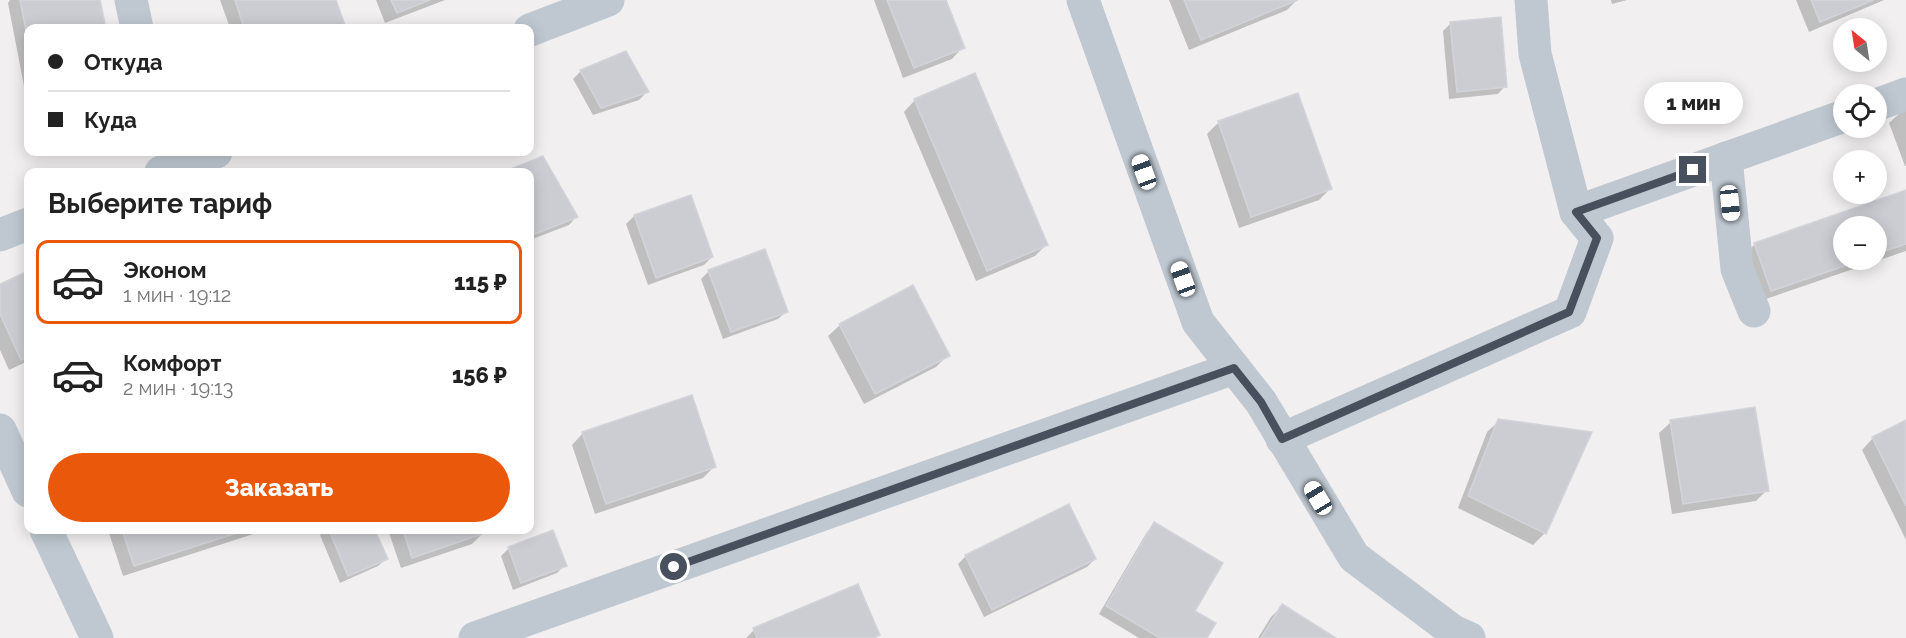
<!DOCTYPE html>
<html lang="ru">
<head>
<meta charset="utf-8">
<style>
	:root { --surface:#fff; --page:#f2f2f2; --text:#222; --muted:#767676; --line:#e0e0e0; --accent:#ea580c }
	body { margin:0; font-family:Raleway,sans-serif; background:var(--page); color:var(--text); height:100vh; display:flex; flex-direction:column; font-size:22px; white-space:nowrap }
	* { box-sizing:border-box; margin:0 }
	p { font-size:20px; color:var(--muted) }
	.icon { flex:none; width:33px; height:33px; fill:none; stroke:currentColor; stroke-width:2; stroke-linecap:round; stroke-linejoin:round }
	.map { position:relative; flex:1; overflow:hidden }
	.details { position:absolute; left:24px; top:168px; width:510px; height:366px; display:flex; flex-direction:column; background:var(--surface); border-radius:12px; box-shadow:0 3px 15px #0003 }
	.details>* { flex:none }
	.banner { position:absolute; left:24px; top:24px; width:510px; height:132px; border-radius:12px; box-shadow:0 3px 15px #0003; display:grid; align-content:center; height:132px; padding:0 24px; background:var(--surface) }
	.needle { width:39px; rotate:330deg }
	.buttons { position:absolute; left:1833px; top:18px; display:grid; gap:12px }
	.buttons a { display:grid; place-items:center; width:54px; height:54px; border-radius:50%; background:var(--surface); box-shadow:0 3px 15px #0003; font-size:30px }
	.end { position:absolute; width:27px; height:27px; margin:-14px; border:8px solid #47505c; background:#fff; box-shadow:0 0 0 3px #fff }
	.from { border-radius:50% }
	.bubble { position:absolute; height:42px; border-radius:21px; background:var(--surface); box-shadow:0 3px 15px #0003; font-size:20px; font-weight:800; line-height:42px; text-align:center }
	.car { position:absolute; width:18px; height:36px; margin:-18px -9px; border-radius:8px; box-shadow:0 0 4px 2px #0007; background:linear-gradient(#fff 24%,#345 0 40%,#fff 0 76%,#345 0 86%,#fff 0) }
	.banner b { display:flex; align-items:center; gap:21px; height:57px; font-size:22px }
	.banner b+b { border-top:2px solid var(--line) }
	.banner i { width:15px; height:15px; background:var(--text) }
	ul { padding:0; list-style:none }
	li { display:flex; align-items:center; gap:18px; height:84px; margin:0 12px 9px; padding:0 12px; border:3px solid transparent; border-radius:12px }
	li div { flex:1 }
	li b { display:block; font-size:22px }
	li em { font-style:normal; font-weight:800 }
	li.on { border-color:var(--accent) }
	li>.icon { width:54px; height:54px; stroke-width:1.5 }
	h2 { padding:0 24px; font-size:27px; line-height:72px }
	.button { display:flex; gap:12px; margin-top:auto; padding:12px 24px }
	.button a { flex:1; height:69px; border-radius:36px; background:var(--accent); color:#fff; font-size:24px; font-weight:800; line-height:69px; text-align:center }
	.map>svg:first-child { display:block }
	.shadow { fill:#0003; fill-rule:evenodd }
	.building { fill:#cccdd3; stroke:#d3d4da; stroke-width:1.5 }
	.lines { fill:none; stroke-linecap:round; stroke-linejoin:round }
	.minor { stroke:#bfc8d1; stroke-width:33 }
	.route { stroke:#47505c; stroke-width:8 }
</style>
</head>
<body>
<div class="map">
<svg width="1906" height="638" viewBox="0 0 1906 638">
	<rect width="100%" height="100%" fill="#f1efef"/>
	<g class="shadow">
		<path d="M10 0H99L104 28H28V107L8 3Z"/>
		<path d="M220 0H335L344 28H230Z"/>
		<path d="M376 0H445L385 23Z"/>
		<path d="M874 0H944L963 47 952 59 903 78Z"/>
		<path d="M1169 0H1297L1287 10 1189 50Z"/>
		<path d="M1611 0H1627L1612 4Z"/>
		<path d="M1796 0H1884L1809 32Z"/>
		<path d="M1451 23 1505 86 1498 94 1449 99 1443 31Z"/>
		<path d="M581 71 647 92 639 100 593 115 573 79Z"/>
		<path d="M1298 95 1330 189 1319 200 1239 228 1207 134 1218 123Z"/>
		<path d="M915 100 1046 245 1035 256 976 281 904 112Z"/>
		<path d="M1906 110V166H1905L1889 123 1901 112Z"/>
		<path d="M542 158 576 217 569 225 530 240V172H507Z"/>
		<path d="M1906 192V251L1760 301 1744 255 1755 244ZM1844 226H1876V260H1844Z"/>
		<path d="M690 197 712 257 704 265 648 285 626 224 634 216Z"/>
		<path d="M709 271 786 312 778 319 723 339 701 279Z"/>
		<path d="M28 273V361L9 370 0 350V286Z"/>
		<path d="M840 325 948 355 936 367 864 404 828 336Z"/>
		<path d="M1499 421 1590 433 1544 534 1533 545 1458 508 1487 432Z"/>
		<path d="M1671 422 1767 490 1756 501 1672 514 1659 433Z"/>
		<path d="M1906 422V540L1862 450 1873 438Z"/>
		<path d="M583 433 714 467 703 478 595 514 572 445Z"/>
		<path d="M1155 524 1193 611 1205 638H1139L1099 614 1147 532Z"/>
		<path d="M108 530H266L123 576Z"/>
		<path d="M326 530H374L386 559 378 566 340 583 320 535Z"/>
		<path d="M388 530H482L483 533 472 544 401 568Z"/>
		<path d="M509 548 565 565 557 573 513 590 501 556Z"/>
		<path d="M966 556 1095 559 1087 567 984 617 958 564Z"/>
		<path d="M1282 606 1333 638H1258L1271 617Z"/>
		<path d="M754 630 878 635 875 638H746Z"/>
	</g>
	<g class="building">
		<path d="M20 0H100L106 28H28V41Z"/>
		<path d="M235 0H336L346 28H244Z"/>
		<path d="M391 0H430L397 13Z"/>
		<path d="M887 0H946L965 48 914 68Z"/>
		<path d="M1184 0H1298L1201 40Z"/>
		<path d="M1811 0H1874L1820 22Z"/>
		<path d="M1501 17 1507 87 1457 92 1450 22Z"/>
		<path d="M626 51 649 92 601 108 580 70Z"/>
		<path d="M975 73 1048 245 987 271 914 99Z"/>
		<path d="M1298 93 1332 189 1251 217 1218 121Z"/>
		<path d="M543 156 578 217 530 236V172H503Z"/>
		<path d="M1906 190V244L1876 254V226H1844V260H1862L1771 291 1754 243Z"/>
		<path d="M691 195 713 257 656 278 634 215Z"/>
		<path d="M765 249 788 312 731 332 708 270Z"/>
		<path d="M28 271V356L21 360 0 314V284Z"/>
		<path d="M913 285 950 356 875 394 839 324Z"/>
		<path d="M692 395 716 467 606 504 582 432Z"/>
		<path d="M1755 407 1769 491 1683 504 1670 420Z"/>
		<path d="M1498 419 1592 432 1546 534 1468 496Z"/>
		<path d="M1906 420V506L1872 437Z"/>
		<path d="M1069 504 1096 559 992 610 965 555Z"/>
		<path d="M1154 522 1223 563 1195 611 1216 623 1207 638H1160L1106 606Z"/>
		<path d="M122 530H246L134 566Z"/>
		<path d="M329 530H375L388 559 348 576Z"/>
		<path d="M403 530H484L485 533 412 558Z"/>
		<path d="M553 530 567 566 521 583 508 547Z"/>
		<path d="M858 584 880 635 873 638H757L753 628Z"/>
		<path d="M1282 604 1336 638H1261Z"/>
	</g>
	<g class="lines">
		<g class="minor">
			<path d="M131 0 137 28"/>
			<path d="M1083 0 1198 322 1261 402 1354 557 1453 631 1469 638"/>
			<path d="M530 30 608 0"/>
			<path d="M1876 105 1906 94"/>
			<path d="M1726 158 1737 269 1754 311"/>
			<path d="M161 172 216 152"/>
			<path d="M1576 212 1844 116"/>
			<path d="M0 235 28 224"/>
			<path d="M0 430 28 491"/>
			<path d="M1282 439 1570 312 1597 238 1576 212 1535 54 1531 0"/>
			<path d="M46 530 97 638"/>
			<path d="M475 638 1234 368"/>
		</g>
	</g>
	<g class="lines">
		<path class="route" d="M674 567 1234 368 1261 402 1282 439 1569 312 1597 238 1576 212 1693 170"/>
	</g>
</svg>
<div class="buttons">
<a><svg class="needle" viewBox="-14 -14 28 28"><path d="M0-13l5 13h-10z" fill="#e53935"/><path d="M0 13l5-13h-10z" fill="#767676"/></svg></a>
<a><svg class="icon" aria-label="locate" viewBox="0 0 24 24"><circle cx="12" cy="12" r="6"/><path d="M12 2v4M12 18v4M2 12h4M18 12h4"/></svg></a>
<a>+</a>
<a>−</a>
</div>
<i class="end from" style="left:674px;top:567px"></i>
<i class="end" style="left:1693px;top:170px"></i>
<div class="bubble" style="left:1644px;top:82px;width:99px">1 мин</div>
<i class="car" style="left:1144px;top:172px;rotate:340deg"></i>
<i class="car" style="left:1730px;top:203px;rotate:174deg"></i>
<i class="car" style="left:1183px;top:279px;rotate:340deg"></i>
<i class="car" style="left:1318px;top:498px;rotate:329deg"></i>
<div class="banner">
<b><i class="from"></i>Откуда</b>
<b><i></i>Куда</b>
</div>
<section class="details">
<h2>Выберите тариф</h2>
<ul>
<li class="on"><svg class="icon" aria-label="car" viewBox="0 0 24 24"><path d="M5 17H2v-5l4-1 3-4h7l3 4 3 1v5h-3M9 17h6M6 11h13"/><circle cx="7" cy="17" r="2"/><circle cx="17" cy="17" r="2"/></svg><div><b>Эконом</b><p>1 мин · 19:12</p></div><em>115 ₽</em></li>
<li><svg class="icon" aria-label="car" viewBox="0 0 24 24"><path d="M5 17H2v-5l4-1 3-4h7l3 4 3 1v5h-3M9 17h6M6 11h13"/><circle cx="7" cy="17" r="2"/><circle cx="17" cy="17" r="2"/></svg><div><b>Комфорт</b><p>2 мин · 19:13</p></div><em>156 ₽</em></li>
</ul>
<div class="button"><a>Заказать</a></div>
</section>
</div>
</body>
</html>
